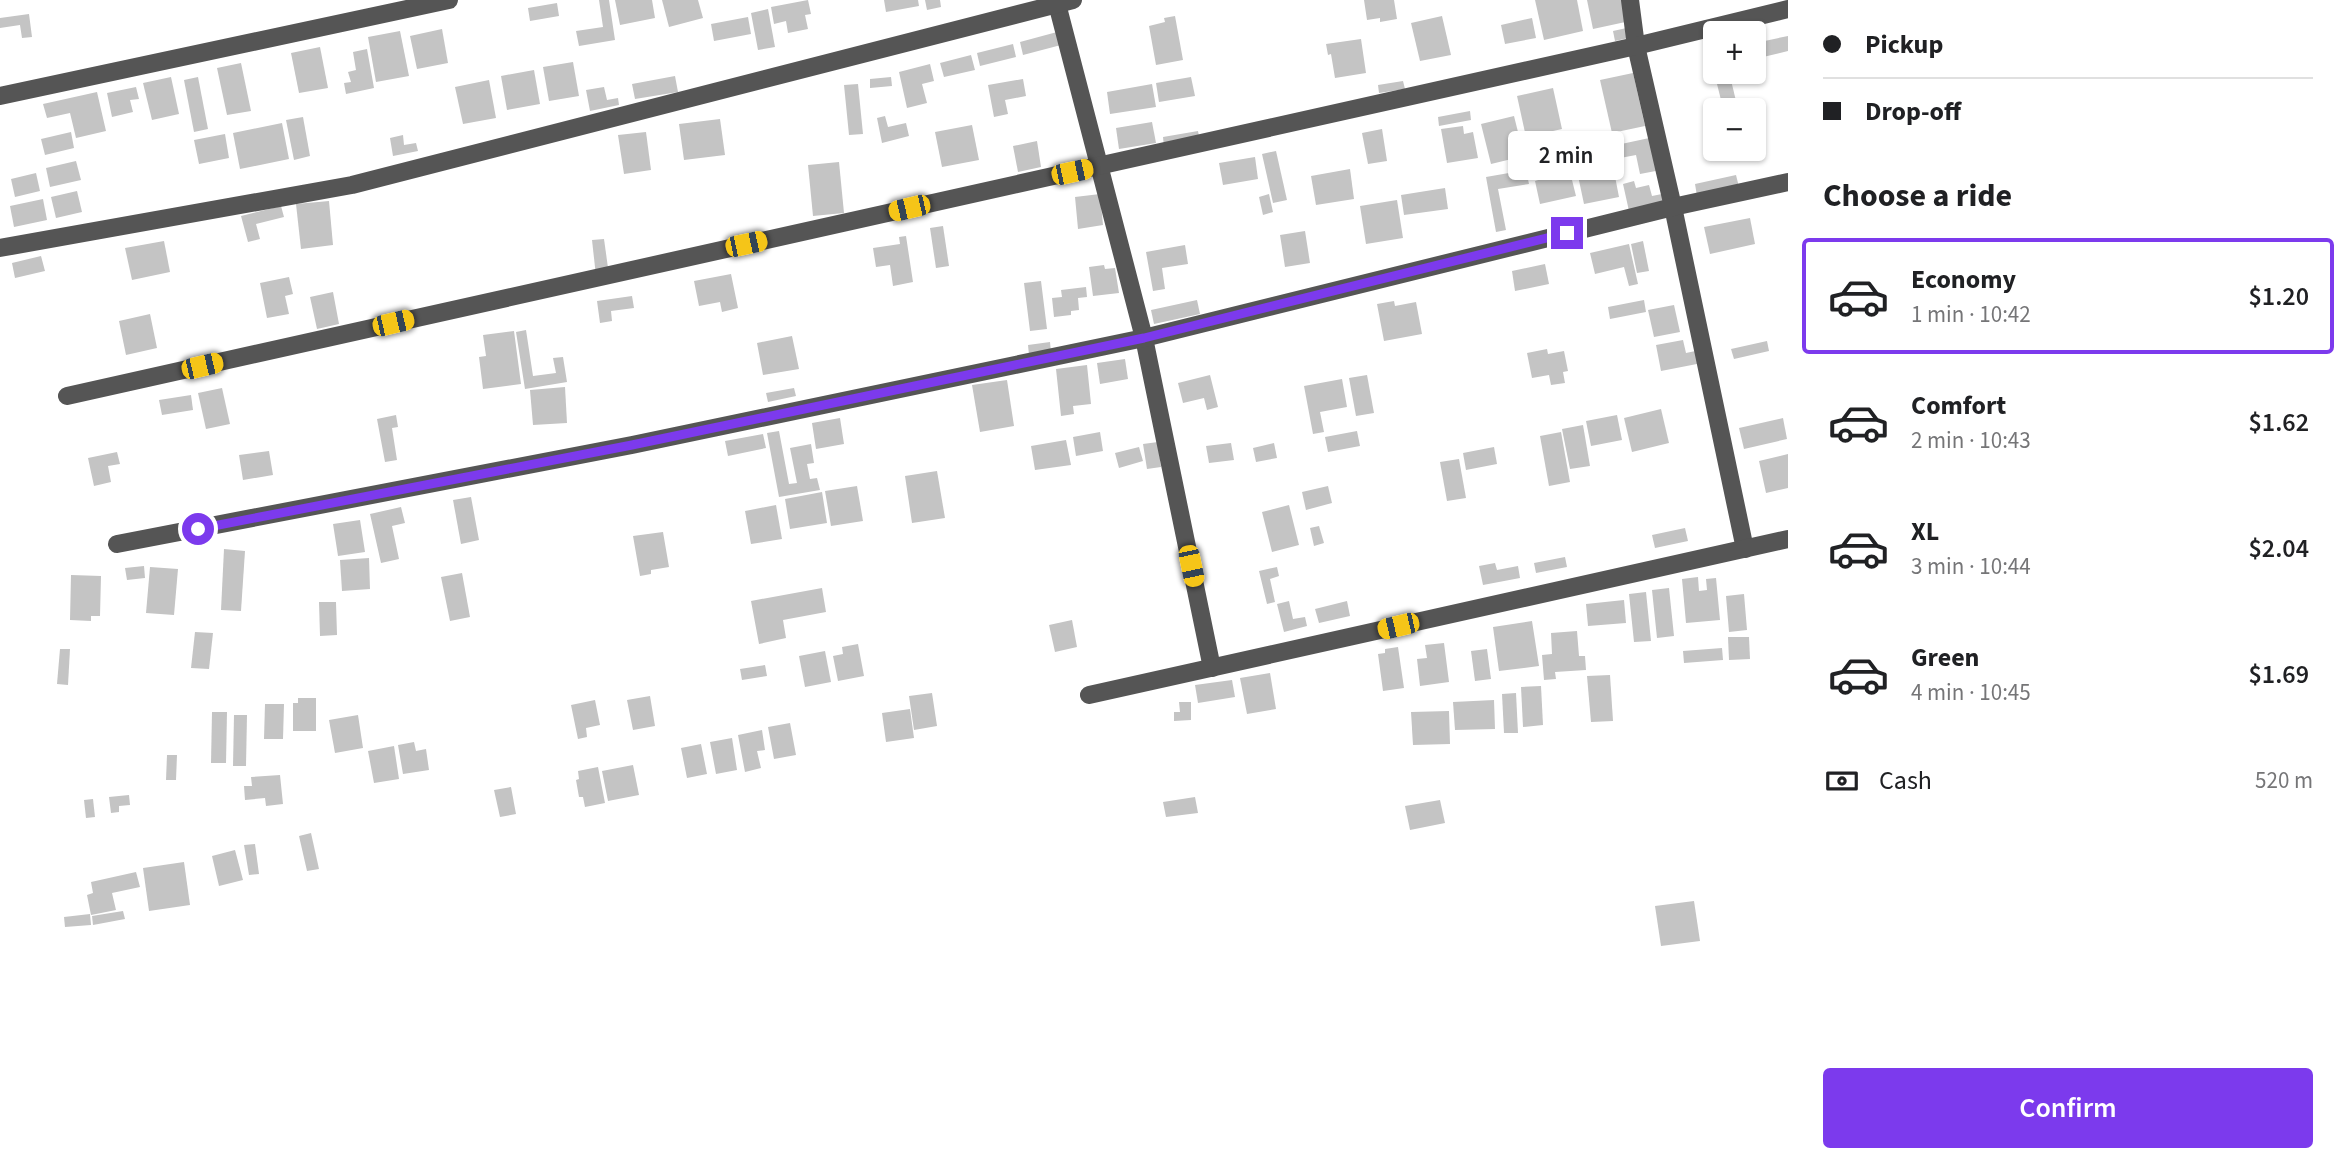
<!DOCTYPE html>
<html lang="en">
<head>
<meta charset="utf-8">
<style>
	:root { --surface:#fff; --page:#f6f6f6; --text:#202124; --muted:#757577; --line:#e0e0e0; --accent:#7c3aed }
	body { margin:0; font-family:"Source Sans 3",sans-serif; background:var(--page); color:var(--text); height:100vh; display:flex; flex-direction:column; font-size:26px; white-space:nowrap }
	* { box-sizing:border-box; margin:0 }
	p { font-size:23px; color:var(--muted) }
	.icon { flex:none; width:38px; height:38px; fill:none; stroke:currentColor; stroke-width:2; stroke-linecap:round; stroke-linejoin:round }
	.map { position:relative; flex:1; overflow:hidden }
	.panel { display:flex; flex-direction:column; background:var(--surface); width:560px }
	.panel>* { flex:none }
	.guide { display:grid; align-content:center; height:154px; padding:0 35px; background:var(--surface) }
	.fabs { position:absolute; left:1703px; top:21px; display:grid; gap:14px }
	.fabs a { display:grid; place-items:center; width:63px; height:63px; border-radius:7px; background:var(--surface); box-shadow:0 2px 5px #0004; font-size:35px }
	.end { position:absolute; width:32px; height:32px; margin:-16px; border:9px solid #7c3aed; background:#fff; box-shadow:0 0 0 4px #fff }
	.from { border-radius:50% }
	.bubble { position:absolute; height:49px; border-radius:7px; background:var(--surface); box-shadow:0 2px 5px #0004; font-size:23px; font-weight:600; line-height:49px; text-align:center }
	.car { position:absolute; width:21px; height:42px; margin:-21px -10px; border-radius:9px; box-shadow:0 0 5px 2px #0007; background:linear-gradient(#f5c518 24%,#345 0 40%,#f5c518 0 76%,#345 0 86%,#f5c518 0) }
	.guide b { display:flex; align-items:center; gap:24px; height:66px; font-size:26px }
	.guide b+b { border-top:2px solid var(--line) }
	.guide i { width:18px; height:18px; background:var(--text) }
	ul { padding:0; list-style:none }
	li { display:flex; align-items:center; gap:21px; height:116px; margin:0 14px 10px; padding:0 21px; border:4px solid transparent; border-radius:7px }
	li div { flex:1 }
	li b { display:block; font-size:26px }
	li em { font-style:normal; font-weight:600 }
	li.selected { border-color:var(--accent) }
	li>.icon { width:63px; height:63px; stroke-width:1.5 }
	h2 { padding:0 35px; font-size:32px; line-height:84px }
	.pay { display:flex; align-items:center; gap:18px; height:77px; padding:0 35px; font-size:26px }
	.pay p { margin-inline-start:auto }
	.primary-button { display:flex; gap:14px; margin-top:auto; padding:14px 35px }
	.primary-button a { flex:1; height:80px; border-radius:7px; background:var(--accent); color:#fff; font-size:28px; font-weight:600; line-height:80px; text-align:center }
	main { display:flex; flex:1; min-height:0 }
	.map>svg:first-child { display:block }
	.building { fill:#c4c4c4 }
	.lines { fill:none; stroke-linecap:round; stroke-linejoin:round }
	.minor { stroke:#555; stroke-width:18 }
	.route { stroke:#7c3aed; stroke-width:9 }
</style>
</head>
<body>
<main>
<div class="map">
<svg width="1788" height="1162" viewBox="0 0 1788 1162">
	<rect width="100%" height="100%" fill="#fff"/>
	<g class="building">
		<path d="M599 0H609L615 40 579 46 576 31 603 27Z"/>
		<path d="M615 0H652L655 18 620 25Z"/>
		<path d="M662 0H698L703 18 669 27Z"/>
		<path d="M808 0 811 14 805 15 808 29 788 33 786 21 774 24 771 7Z"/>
		<path d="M884 0H918L919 6 886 12Z"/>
		<path d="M925 0H940L941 7 927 10Z"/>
		<path d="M1364 0H1394L1397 19 1380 22V18L1367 20Z"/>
		<path d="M1535 0H1577L1583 31 1544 40Z"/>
		<path d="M1587 0H1625L1630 21 1593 29Z"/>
		<path d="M557 3 559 16 530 21 528 8Z"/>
		<path d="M768 9 775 47 758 50 751 13Z"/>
		<path d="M29 14 32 37 22 38 20 25 0 28V18Z"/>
		<path d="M1175 16 1183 60 1156 65 1149 26 1165 22 1164 18Z"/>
		<path d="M1442 16 1451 55 1420 61 1411 23Z"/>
		<path d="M748 17 751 34 714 41 711 24Z"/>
		<path d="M1532 18 1536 38 1505 44 1501 25Z"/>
		<path d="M1631 27 1633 37 1615 41 1613 31Z"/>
		<path d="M442 29 448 63 417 69 410 36Z"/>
		<path d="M400 31 409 76 376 82 368 37Z"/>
		<path d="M1057 32 1061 45 1023 55 1020 42Z"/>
		<path d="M1788 36V51L1759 58 1755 43Z"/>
		<path d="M1361 39 1366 73 1335 78 1331 54 1328 55 1326 44Z"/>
		<path d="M1013 44 1016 57 980 66 977 53Z"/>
		<path d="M320 47 328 88 299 93 291 53Z"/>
		<path d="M367 49 374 88 346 94 344 83 351 82 348 72 356 70 353 52Z"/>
		<path d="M971 55 975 70 944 77 940 63Z"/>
		<path d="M573 62 579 96 549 101 543 67Z"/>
		<path d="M241 63 251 111 227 115 217 68Z"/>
		<path d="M930 64 934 81 922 84 927 103 907 108 899 72Z"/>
		<path d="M534 70 540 104 507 110 501 76Z"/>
		<path d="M1714 72H1729L1737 105 1723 108Z"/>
		<path d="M1633 73 1645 126 1612 133 1600 80Z"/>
		<path d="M675 76 678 92 635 99 632 84Z"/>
		<path d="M171 77 179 114 152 120 143 83Z"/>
		<path d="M198 77 208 129 194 132 184 80Z"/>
		<path d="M891 77 892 86 870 88V79Z"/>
		<path d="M1191 77 1195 96 1159 102 1156 83Z"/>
		<path d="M1023 79 1026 96 1005 100 1008 114 994 117 988 85Z"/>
		<path d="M489 80 496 118 463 124 455 87Z"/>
		<path d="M1403 81 1405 89 1379 93 1378 85Z"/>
		<path d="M858 84 863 134 849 135 844 85Z"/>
		<path d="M1152 84 1156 107 1110 114 1107 92Z"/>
		<path d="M136 87 139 99 130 100 133 112 112 117 107 93Z"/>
		<path d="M604 87 607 100 618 98 619 105 590 111 586 90Z"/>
		<path d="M1553 88 1562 129 1526 137 1517 96Z"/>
		<path d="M97 92 106 131 76 138 70 113 47 118 43 104Z"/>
		<path d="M1470 111 1471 120 1439 126 1438 117Z"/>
		<path d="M885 116 888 127 906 123 909 136 882 143 877 118Z"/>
		<path d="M1514 116 1524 156 1491 164 1481 124Z"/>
		<path d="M303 117 310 156 294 160 286 120Z"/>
		<path d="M720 119 725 155 684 160 679 124Z"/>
		<path d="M1152 122 1156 143 1119 149 1116 128Z"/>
		<path d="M282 123 289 159 240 169 233 133Z"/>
		<path d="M972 125 979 160 942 167 935 132Z"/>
		<path d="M1463 126 1464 134 1473 132 1478 158 1447 163 1441 129Z"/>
		<path d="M1382 129 1387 161 1368 164 1362 133Z"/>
		<path d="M1198 131 1200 141 1164 147 1163 137Z"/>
		<path d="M71 132 74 148 45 155 41 139Z"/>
		<path d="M646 132 651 170 624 174 618 135Z"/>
		<path d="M225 134 229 158 199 164 194 140Z"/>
		<path d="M403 135 404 145 416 143 418 151 393 156 390 138Z"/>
		<path d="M1654 137 1661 170 1640 174 1636 155 1615 159 1612 146Z"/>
		<path d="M1037 141 1041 167 1018 172 1013 146Z"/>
		<path d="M1276 151 1287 200 1273 203 1262 154Z"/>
		<path d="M1594 153 1596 164 1612 161 1619 197 1584 204 1574 157Z"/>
		<path d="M1255 157 1258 179 1223 185 1219 163Z"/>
		<path d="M1567 160 1576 196 1540 204 1535 181 1545 178 1542 166Z"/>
		<path d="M76 161 81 180 50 187 46 168Z"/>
		<path d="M839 162 844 213 813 216 808 165Z"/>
		<path d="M1350 169 1354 199 1316 205 1311 176Z"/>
		<path d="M1526 170 1529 184 1498 189 1506 230 1496 232 1486 177Z"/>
		<path d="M36 173 40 191 15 197 11 179Z"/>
		<path d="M1736 175 1739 187 1697 196 1695 184Z"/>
		<path d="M1634 181 1636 188 1649 185 1652 196 1667 193 1669 202 1629 211 1623 184Z"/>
		<path d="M1445 188 1448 209 1404 215 1401 195Z"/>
		<path d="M77 191 82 212 56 218 51 197Z"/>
		<path d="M1100 194 1103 225 1078 229 1075 197Z"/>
		<path d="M1269 194 1273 212 1263 215 1259 197Z"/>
		<path d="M43 199 47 220 14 227 10 206Z"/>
		<path d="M1397 200 1403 238 1366 244 1360 206Z"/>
		<path d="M329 201 333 245 301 249 296 204Z"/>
		<path d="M281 206 284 217 256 224 260 239 248 242 241 216Z"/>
		<path d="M1750 218 1755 244 1710 254 1704 227Z"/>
		<path d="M943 226 949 266 936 268 930 228Z"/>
		<path d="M1305 231 1310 263 1285 267 1280 235Z"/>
		<path d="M906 236 913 282 893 286 890 265 876 267 873 248 900 244 899 237Z"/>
		<path d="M604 239 609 275 596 276 592 240Z"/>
		<path d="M164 241 170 272 132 280 125 248Z"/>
		<path d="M1643 241 1649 271 1637 273 1631 244Z"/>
		<path d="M1629 244 1638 284 1629 286 1624 267 1595 274 1590 253Z"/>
		<path d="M1185 245 1188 264 1162 268 1165 289 1153 291 1146 252Z"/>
		<path d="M41 256 45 271 15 278 12 263Z"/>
		<path d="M1545 264 1549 284 1515 291 1512 271Z"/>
		<path d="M1104 265 1105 269 1115 268 1119 293 1093 296 1089 267Z"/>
		<path d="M731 274 738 308 722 312 720 302 699 306 694 281Z"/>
		<path d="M289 277 293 294 285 296 289 314 267 318 260 283Z"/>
		<path d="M1041 281 1047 329 1030 331 1024 283Z"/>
		<path d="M1086 287 1087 297 1078 298 1079 310 1071 311V315L1054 317 1052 298 1062 297 1061 290Z"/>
		<path d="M333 292 339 324 317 329 310 297Z"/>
		<path d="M632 296 634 308 611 311 612 321 600 323 597 301Z"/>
		<path d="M1197 300 1200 314 1154 324 1151 310Z"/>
		<path d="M1644 300 1646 312 1610 319 1608 307Z"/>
		<path d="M1394 301 1395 306 1416 302 1422 334 1384 341 1377 304Z"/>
		<path d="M1674 305 1680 332 1654 337 1648 310Z"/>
		<path d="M150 314 157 348 126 355 119 321Z"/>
		<path d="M526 330 533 376 556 373 553 358 563 357 567 382 525 389 516 332Z"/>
		<path d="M514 331 521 384 483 389 479 357 486 356 483 335Z"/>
		<path d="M792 336 799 369 763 375 757 343Z"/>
		<path d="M1683 340 1686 353 1700 350 1702 363 1661 371 1656 345Z"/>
		<path d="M1767 341 1769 351 1734 359 1731 349Z"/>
		<path d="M1050 342 1051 352 1029 355 1028 345Z"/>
		<path d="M1547 349 1548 354 1564 351 1568 371 1563 372 1565 383 1551 385 1549 375 1532 378 1527 353Z"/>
		<path d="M1125 359 1128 379 1100 384 1097 363Z"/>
		<path d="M1087 365 1091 404 1073 406 1074 414 1061 416 1056 369Z"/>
		<path d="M1210 375 1218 407 1207 410 1204 398 1183 403 1178 383Z"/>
		<path d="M1367 375 1374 413 1356 416 1349 378Z"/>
		<path d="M1342 379 1347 407 1320 412 1324 432 1313 434 1304 386Z"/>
		<path d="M1007 380 1014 426 980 432 972 385Z"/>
		<path d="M565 387 567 423 533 425 530 390Z"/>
		<path d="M222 388 230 424 206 429 198 393Z"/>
		<path d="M794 388 796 396 768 402 766 393Z"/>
		<path d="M191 395 193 410 162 415 159 400Z"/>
		<path d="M1661 409 1669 443 1632 452 1624 418Z"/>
		<path d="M396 415 398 427 392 428 397 460 385 462 377 419Z"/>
		<path d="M1617 415 1622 440 1591 446 1586 421Z"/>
		<path d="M840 418 844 444 816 449 812 423Z"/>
		<path d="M1783 418 1787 439 1744 449 1739 428Z"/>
		<path d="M1583 425 1590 466 1570 469 1562 429Z"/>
		<path d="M779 431 789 484 797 483 790 448 811 444 814 463 807 464 810 479 817 478 820 490 779 497 767 433Z"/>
		<path d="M1357 431 1360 446 1328 452 1325 437Z"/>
		<path d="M1100 432 1103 451 1076 456 1073 437Z"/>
		<path d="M1561 432 1570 482 1549 486 1540 436Z"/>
		<path d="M763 434 766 448 728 456 725 441Z"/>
		<path d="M1066 440 1071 465 1035 470 1031 446Z"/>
		<path d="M1158 442 1161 467 1147 469 1143 444Z"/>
		<path d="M1231 443 1234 460 1209 463 1206 446Z"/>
		<path d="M1274 443 1277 458 1256 462 1253 448Z"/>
		<path d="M1139 447 1143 461 1119 468 1115 453Z"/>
		<path d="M1494 447 1497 464 1466 470 1463 453Z"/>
		<path d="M269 451 273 475 243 480 239 455Z"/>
		<path d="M117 452 120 464 108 466 111 482 94 486 88 458Z"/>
		<path d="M1788 454V488L1766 493 1759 461Z"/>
		<path d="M1459 459 1466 498 1447 501 1440 462Z"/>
		<path d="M937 471 945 518 912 523 905 476Z"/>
		<path d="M857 486 863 521 831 526 825 491Z"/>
		<path d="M1328 486 1332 503 1306 510 1302 492Z"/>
		<path d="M822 492 827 523 790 529 785 499Z"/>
		<path d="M471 497 479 540 461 544 453 500Z"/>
		<path d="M776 505 782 539 751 544 745 511Z"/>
		<path d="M1289 505 1299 545 1272 552 1262 512Z"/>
		<path d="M401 507 405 523 392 526 399 559 381 563 370 514Z"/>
		<path d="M360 520 365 552 338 556 333 524Z"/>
		<path d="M1319 526 1324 543 1314 546 1310 528Z"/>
		<path d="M1685 528 1688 541 1655 548 1652 535Z"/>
		<path d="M663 532 669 567 651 570V574L640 576 633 536Z"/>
		<path d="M224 549 245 551 241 611 221 610Z"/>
		<path d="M1565 557 1567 567 1536 573 1534 563Z"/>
		<path d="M369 558 370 589 342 591 340 560Z"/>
		<path d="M1495 563 1497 570 1518 566 1520 578 1483 585 1479 566Z"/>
		<path d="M144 566 145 578 127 580 125 568Z"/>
		<path d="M150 567 178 569 174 615 146 613Z"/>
		<path d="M1277 567 1279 576 1270 579 1275 602 1267 604 1259 571Z"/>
		<path d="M462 573 470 617 450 621 441 577Z"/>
		<path d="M71 575 101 576 100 616H91V621L70 620Z"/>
		<path d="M1698 577 1699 591 1707 590 1706 579 1716 578 1720 620 1686 623 1682 579Z"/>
		<path d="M822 588 826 612 783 620 786 638 759 644 751 601Z"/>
		<path d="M1669 588 1674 636 1657 638 1652 590Z"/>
		<path d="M1646 592 1651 641 1634 642 1629 594Z"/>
		<path d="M1744 594 1747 630 1729 632 1726 596Z"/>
		<path d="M1624 600 1626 623 1588 626 1586 604Z"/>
		<path d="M1289 601 1293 619 1305 617 1307 626 1284 632 1277 604Z"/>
		<path d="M1347 601 1350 616 1319 623 1315 609Z"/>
		<path d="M319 602H336L337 635 320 636Z"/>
		<path d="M1072 620 1077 647 1055 652 1049 625Z"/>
		<path d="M1532 621 1539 666 1499 671 1493 627Z"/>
		<path d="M1577 631 1579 656H1585L1586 670 1555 672 1556 679 1544 680 1542 655 1552 654 1551 633Z"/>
		<path d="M195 632 213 633 209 669 191 668Z"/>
		<path d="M1728 637H1749L1750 659 1729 660Z"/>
		<path d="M1444 643 1449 682 1420 686 1417 659 1427 658 1425 645Z"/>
		<path d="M858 644 864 676 838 681 833 656 843 654 842 647Z"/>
		<path d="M1398 647 1404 688 1383 691 1378 654 1385 653V649Z"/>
		<path d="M1722 648 1723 660 1684 663 1683 651Z"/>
		<path d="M60 649H70L68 685 57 684Z"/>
		<path d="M1487 649 1491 679 1475 681 1471 651Z"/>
		<path d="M825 651 831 682 805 687 799 656Z"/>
		<path d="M765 665 767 676 742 680 740 669Z"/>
		<path d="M1270 673 1276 709 1247 714 1240 678Z"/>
		<path d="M1610 675 1613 721 1591 722 1587 676Z"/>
		<path d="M1232 680 1235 697 1198 703 1195 685Z"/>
		<path d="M1541 686 1543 725 1523 727 1521 687Z"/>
		<path d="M932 693 937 726 914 730 909 696Z"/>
		<path d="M1516 693 1518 733H1504L1502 694Z"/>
		<path d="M650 696 655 726 633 730 627 700Z"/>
		<path d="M298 698H316V731H293V703H298Z"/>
		<path d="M595 700 600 725 586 728 587 737 578 739 571 705Z"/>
		<path d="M1494 700 1495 729 1455 730 1453 702Z"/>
		<path d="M1179 702H1191V720L1174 721V712H1180Z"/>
		<path d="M265 704H284L283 739H264Z"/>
		<path d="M910 709 914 738 886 742 882 713Z"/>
		<path d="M1449 711 1450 744 1413 745 1411 712Z"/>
		<path d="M212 712H227L226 763H211Z"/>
		<path d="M234 715H247L246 766H233Z"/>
		<path d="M358 715 363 748 335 753 329 720Z"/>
		<path d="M790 723 796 755 774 759 768 727Z"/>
		<path d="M762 730 765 750 757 751 761 768 745 772 738 735Z"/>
		<path d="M732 738 737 770 716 774 710 742Z"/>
		<path d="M414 742 416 751 426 749 429 770 403 774 398 745Z"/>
		<path d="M701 744 707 774 687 778 681 748Z"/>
		<path d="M394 746 399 779 374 783 368 751Z"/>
		<path d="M167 755H177L176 780H166Z"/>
		<path d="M633 765 639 795 608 801 602 771Z"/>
		<path d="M598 767 605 803 585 807 583 797H579L576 780 579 779 578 771Z"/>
		<path d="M280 775 283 804 266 806 265 798 245 800 244 786H252L251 777Z"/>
		<path d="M511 787 516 814 500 817 494 790Z"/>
		<path d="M129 795 130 805 119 806V812L111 813 109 797Z"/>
		<path d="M1195 797 1198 813 1166 817 1163 802Z"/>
		<path d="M93 799 95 817 86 818 84 800Z"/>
		<path d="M1440 800 1445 823 1410 830 1405 806Z"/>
		<path d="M311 833 319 869 307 871 299 836Z"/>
		<path d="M255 844 259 874 249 875 244 845Z"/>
		<path d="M235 850 243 880 219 886 212 856Z"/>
		<path d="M184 862 190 905 149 911 143 868Z"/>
		<path d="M136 872 140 887 112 893 116 910 91 915 87 895 93 893 91 882Z"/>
		<path d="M1694 901 1700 941 1661 946 1655 906Z"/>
		<path d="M123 911 125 919 93 925 92 916Z"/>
		<path d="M90 914 91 925 65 927 64 917Z"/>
	</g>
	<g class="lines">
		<g class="minor">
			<path d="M1056 0 1144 338 1212 668"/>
			<path d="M1630 0 1636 46 1673 207 1745 549"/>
			<path d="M0 96 449 0"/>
			<path d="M0 248 352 185 1073 0"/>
			<path d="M67 396 1636 46 1788 9"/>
			<path d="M117 544 632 445 1144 338 1673 207 1788 182"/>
			<path d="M1089 695 1788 539"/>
		</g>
	</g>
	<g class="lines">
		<path class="route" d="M198 529 632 445 1144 338 1567 233"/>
	</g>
</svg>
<div class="fabs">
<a>+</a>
<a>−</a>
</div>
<i class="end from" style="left:198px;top:529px"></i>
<i class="end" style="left:1567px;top:233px"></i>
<div class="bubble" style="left:1508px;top:131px;width:116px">2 min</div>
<i class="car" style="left:1072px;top:172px;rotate:78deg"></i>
<i class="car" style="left:909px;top:208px;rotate:257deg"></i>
<i class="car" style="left:746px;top:244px;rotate:78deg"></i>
<i class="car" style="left:393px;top:323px;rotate:77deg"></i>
<i class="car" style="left:202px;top:366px;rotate:77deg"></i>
<i class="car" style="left:1191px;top:566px;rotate:168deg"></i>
<i class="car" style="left:1398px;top:626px;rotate:257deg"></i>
</div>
<section class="panel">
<div class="guide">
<b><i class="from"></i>Pickup</b>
<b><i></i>Drop-off</b>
</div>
<h2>Choose a ride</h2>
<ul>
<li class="selected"><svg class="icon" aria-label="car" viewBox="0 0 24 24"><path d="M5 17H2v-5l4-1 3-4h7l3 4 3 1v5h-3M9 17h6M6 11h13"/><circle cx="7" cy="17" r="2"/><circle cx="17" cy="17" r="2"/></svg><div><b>Economy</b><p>1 min · 10:42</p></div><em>$1.20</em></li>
<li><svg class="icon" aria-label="car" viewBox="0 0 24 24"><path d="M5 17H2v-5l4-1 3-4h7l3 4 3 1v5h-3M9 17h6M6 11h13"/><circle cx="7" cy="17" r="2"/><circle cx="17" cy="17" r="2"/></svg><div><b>Comfort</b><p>2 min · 10:43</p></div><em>$1.62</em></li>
<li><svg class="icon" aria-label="car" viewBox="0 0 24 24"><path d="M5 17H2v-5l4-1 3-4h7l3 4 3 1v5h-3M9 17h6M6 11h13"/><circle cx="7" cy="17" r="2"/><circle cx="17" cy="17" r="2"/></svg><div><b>XL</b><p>3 min · 10:44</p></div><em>$2.04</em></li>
<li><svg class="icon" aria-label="car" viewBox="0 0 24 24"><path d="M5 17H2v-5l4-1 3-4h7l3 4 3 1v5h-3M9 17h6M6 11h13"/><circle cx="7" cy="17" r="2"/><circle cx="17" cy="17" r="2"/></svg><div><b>Green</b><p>4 min · 10:45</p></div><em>$1.69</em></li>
</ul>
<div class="pay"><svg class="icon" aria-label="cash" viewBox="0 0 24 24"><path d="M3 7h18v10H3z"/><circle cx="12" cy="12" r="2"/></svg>Cash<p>520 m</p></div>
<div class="primary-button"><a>Confirm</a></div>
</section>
</main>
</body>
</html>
